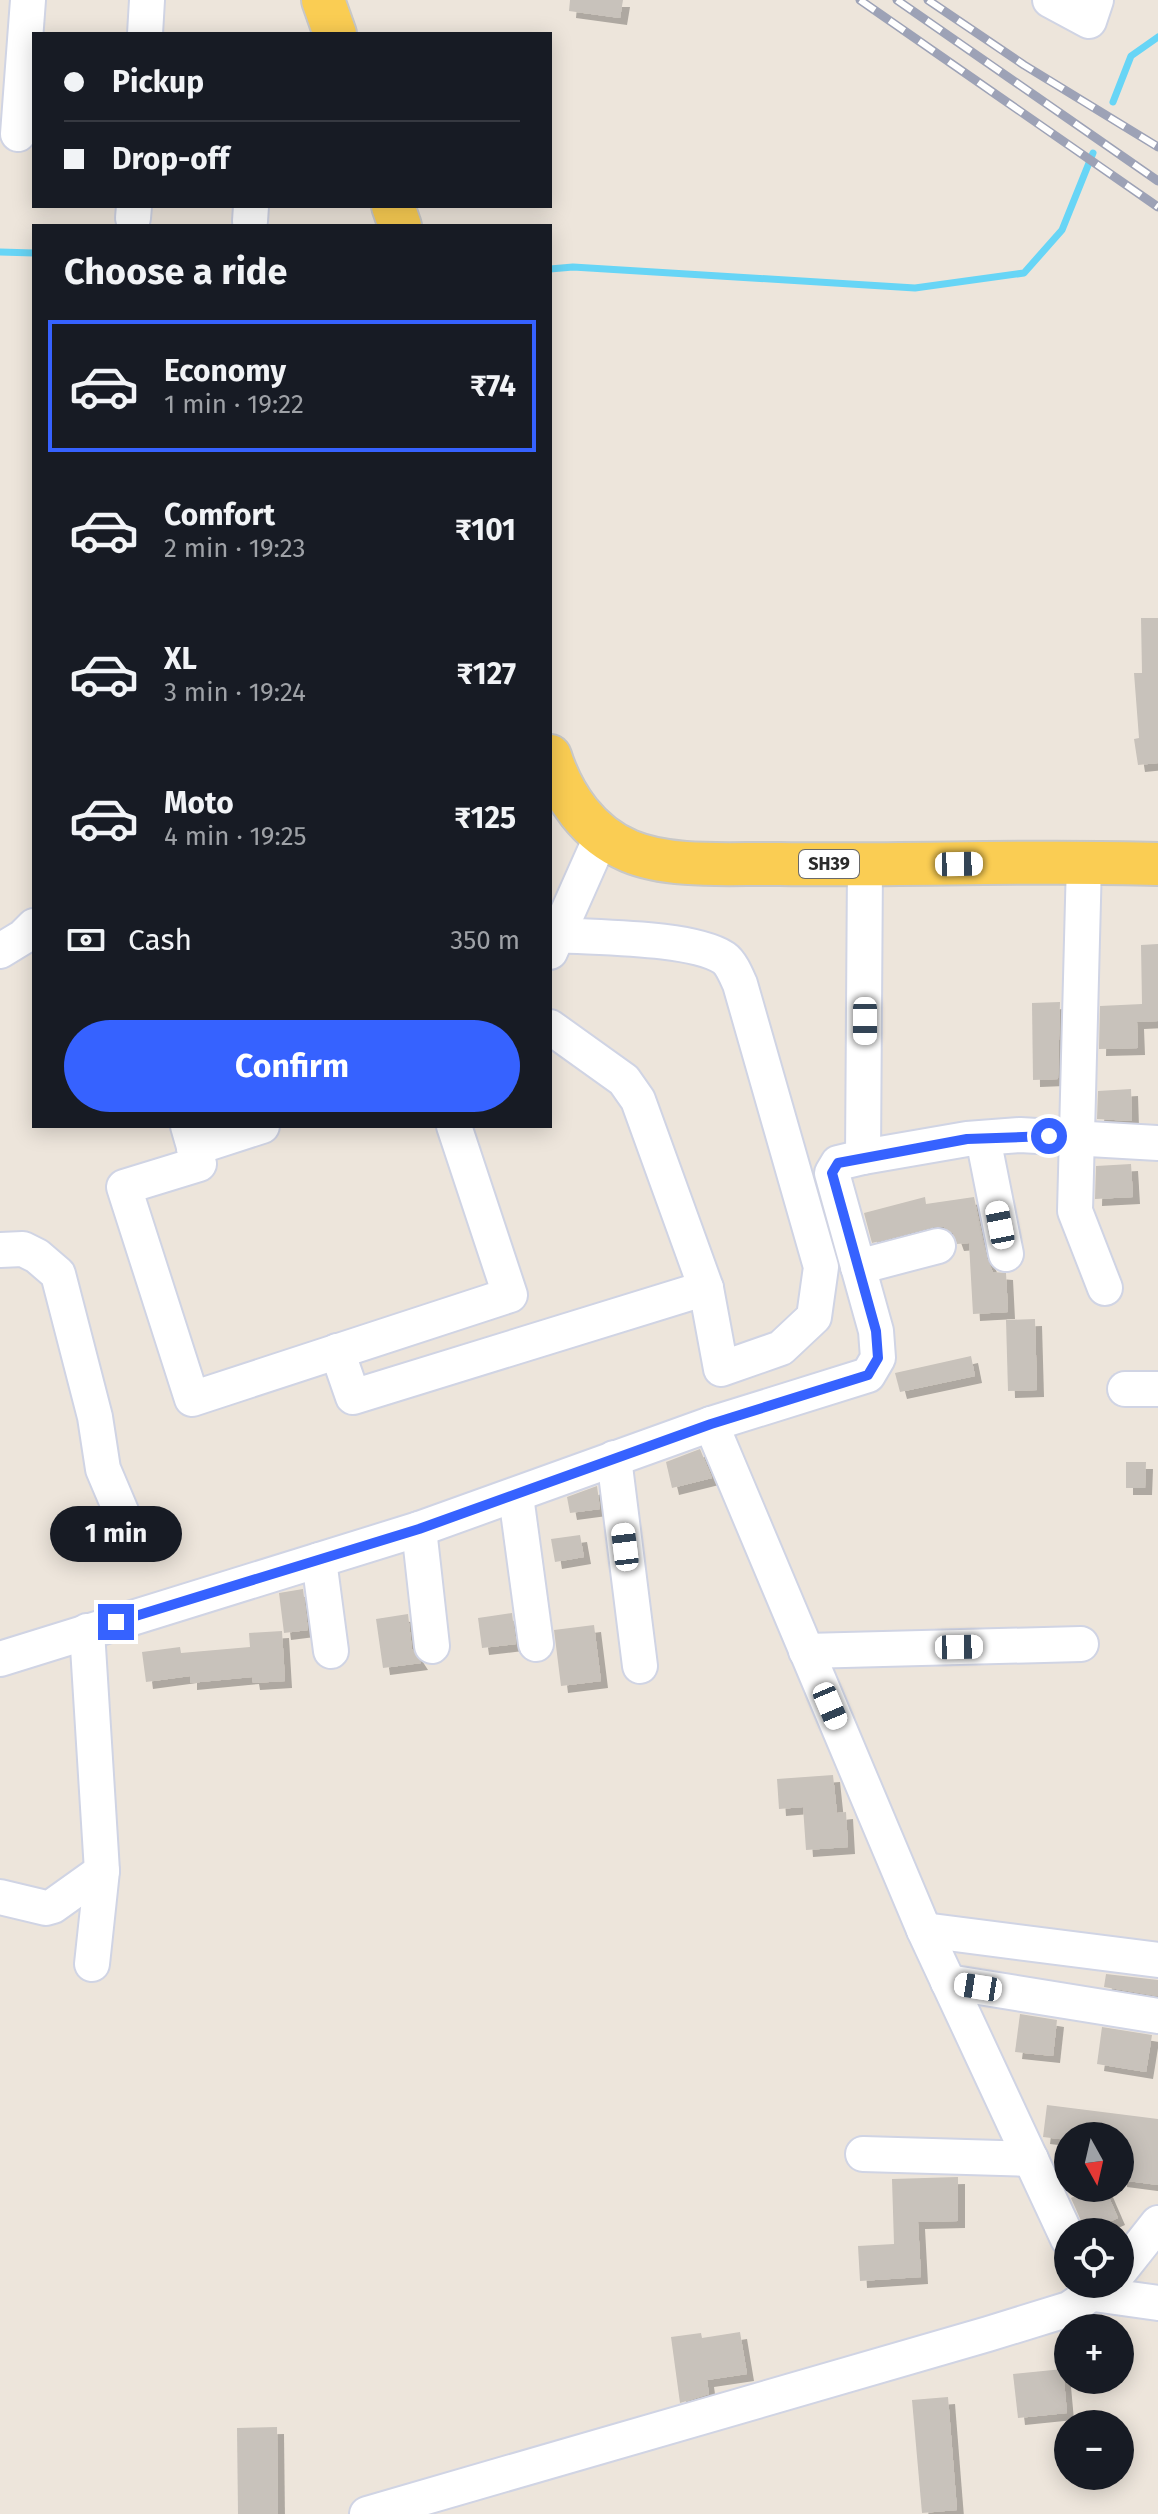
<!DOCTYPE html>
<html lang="en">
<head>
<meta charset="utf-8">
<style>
	:root { --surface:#171b24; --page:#20242c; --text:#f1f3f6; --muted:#9ea1a6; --line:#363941; --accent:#3662ff }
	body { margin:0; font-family:"Fira Sans",sans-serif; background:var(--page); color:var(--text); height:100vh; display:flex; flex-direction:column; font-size:30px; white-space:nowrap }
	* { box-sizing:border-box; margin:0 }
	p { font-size:26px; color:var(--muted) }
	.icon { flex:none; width:44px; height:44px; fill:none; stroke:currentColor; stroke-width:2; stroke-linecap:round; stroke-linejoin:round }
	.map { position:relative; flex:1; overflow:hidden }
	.drawer { position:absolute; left:32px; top:224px; width:520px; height:904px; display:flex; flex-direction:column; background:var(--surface); border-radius:0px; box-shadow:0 4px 20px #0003 }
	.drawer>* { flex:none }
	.top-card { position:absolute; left:32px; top:32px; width:520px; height:176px; border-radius:0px; box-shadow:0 4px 20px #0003; display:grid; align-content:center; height:176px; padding:0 32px; background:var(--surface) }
	.needle { width:52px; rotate:172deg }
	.buttons { position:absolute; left:1054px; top:2122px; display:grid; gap:16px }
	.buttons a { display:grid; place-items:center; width:80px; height:80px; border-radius:50%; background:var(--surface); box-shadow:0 4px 20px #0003; font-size:40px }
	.end { position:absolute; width:36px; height:36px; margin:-18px; border:10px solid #3662ff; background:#fff; box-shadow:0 0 0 4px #fff }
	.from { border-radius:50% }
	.bubble { position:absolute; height:56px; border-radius:28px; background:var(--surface); box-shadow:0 4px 20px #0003; font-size:26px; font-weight:700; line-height:56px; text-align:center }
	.car { position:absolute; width:24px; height:48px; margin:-24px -12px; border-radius:10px; box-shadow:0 0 6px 2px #0007; background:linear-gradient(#fff 24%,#345 0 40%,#fff 0 76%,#345 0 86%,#fff 0) }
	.top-card b { display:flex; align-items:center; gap:28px; height:76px; font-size:30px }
	.top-card b+b { border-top:2px solid var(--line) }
	.top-card i { width:20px; height:20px; background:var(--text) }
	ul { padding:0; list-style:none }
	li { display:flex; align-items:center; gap:24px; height:132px; margin:0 16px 12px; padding:0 16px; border:4px solid transparent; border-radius:0px }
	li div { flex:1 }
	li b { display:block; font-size:30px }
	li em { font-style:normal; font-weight:700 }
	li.on { border-color:var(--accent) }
	li>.icon { width:72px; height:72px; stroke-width:1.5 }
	h2 { padding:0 32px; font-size:36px; line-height:96px }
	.pay { display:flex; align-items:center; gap:20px; height:88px; padding:0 32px; font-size:30px }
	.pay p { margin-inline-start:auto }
	.action { display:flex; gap:16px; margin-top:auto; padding:16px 32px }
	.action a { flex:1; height:92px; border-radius:48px; background:var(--accent); color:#fff; font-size:32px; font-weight:700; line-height:92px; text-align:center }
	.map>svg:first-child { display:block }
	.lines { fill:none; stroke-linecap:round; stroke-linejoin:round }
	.stream { stroke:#67d5f6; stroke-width:7 }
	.building { fill:#c8c2bb; filter:url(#shadow) }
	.minor-casing { stroke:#d0d4e4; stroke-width:38 }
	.major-casing { stroke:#c8c8c8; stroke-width:46 }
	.minor { stroke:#fff; stroke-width:34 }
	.major { stroke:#facd53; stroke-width:42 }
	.rail-casing { stroke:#9da2b6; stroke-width:9 }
	.rail { stroke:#fff; stroke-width:6; stroke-dasharray:18; stroke-linecap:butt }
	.route { stroke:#3662ff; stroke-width:10 }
	.labels { text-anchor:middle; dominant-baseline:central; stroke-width:6; stroke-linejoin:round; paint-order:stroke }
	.shield { fill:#fff; stroke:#6a6a6a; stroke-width:2 }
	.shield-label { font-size:18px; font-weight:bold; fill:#2a2a2a }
</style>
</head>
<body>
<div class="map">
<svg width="1158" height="2514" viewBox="0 0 1158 2514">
	<defs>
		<filter id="shadow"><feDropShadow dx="7" dy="7" stdDeviation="0" flood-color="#0004"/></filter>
	</defs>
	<rect width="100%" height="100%" fill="#ede5db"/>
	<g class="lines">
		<g class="stream">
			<path d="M1113 102 1131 56 1158 37"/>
			<path d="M0 252 34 253"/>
			<path d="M550 269 573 267 915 288 1024 273 1062 230 1093 153"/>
		</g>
	</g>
	<g class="building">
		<path d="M570 0H623L620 18 569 11Z"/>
		<path d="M1141 618H1158V763L1138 765 1134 739 1139 738 1134 673H1142Z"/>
		<path d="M1158 944V1021L1137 1022 1138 1048 1099 1049 1100 1006 1142 1004 1141 945Z"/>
		<path d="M1060 1002 1058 1079 1033 1080 1032 1003Z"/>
		<path d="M1131 1089 1132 1121 1097 1119 1098 1091Z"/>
		<path d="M1131 1164 1133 1197 1095 1199 1096 1166Z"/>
		<path d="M925 1197 926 1204 974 1197 987 1259 993 1272 1006 1273 1008 1312 973 1314 969 1243 957 1244 953 1233 944 1227H933L872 1243 864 1213Z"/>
		<path d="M1035 1319 1037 1390 1008 1391 1006 1320Z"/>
		<path d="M971 1356 975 1376 900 1392 895 1373Z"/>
		<path d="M700 1449 712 1478 672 1488 666 1462Z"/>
		<path d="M1126 1462H1146L1145 1488H1126Z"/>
		<path d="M597 1486 600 1509 570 1513 567 1497Z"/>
		<path d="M580 1535 584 1557 555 1562 551 1539Z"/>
		<path d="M303 1589 308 1630 284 1633 279 1593Z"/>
		<path d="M512 1613 516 1644 482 1648 478 1618Z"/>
		<path d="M408 1614 412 1649 421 1663 383 1668 376 1619Z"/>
		<path d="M594 1625 601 1681 561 1686 554 1630Z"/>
		<path d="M282 1631 285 1681 253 1683 252 1677 190 1683V1676L146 1682 142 1652 180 1647 181 1653 250 1647 249 1633Z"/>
		<path d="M833 1775 837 1813 846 1812 848 1847 806 1850 803 1807 779 1809 777 1779Z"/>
		<path d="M1106 1974 1158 1980V1996L1104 1987Z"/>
		<path d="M1020 2014 1057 2020 1053 2056 1015 2052Z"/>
		<path d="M1102 2027 1152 2035 1146 2072 1097 2064Z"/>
		<path d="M1047 2105 1158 2119V2185L1120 2180V2136H1068V2140L1043 2137Z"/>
		<path d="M958 2177V2221L918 2222 921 2277 860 2281 858 2246 894 2244 892 2179Z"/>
		<path d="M1092 2188H1105L1118 2218 1086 2232 1071 2198Z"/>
		<path d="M740 2332 747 2374 707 2380 709 2394 680 2403 671 2337 701 2333 702 2338Z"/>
		<path d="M1063 2369 1067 2413 1018 2418 1013 2374Z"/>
		<path d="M948 2397 957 2510 922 2513 912 2400Z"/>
		<path d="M277 2427 278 2514H238L237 2428Z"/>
	</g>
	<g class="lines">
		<defs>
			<g id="minor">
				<path d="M1050 0 1089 21 1096 0"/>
				<path d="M145 34 147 0"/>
				<path d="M18 134 28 0"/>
				<path d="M133 218 134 206"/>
				<path d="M250 221 251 206"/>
				<path d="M1084 862 1075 1211 1105 1288"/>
				<path d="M550 930 558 935C599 938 691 937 724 958 731 963 736 975 740 984L821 1267 814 1317 781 1348 721 1369 706 1288 638 1100 624 1080 550 1027"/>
				<path d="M0 951 23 937 34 926"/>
				<path d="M550 952 602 835"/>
				<path d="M188 1126 199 1164 124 1187 192 1399 510 1295 454 1126"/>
				<path d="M983 1138 1006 1254"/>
				<path d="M194 1148 262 1126"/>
				<path d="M863 1157 967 1139 1020 1135 1158 1143"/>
				<path d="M0 1250 23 1249 37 1256 58 1274 95 1417 103 1469 128 1528"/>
				<path d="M858 1267 938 1246"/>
				<path d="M337 1351 353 1397 706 1288"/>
				<path d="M1125 1389H1158"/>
				<path d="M711 1424 924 1930 1068 2239"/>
				<path d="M614 1458 640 1666"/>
				<path d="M516 1496 536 1644"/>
				<path d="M419 1529 432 1646"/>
				<path d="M319 1560 331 1651"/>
				<path d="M87 1631 102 1871 92 1964"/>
				<path d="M806 1651 1081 1644"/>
				<path d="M0 1659 419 1529 711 1424 868 1375 878 1358 876 1331 832 1173 838 1163 863 1157 865 865"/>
				<path d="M0 1897 46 1908 53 1906 102 1871"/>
				<path d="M924 1930 1158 1960"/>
				<path d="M948 1982 1158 2016"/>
				<path d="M863 2154 1031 2159"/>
				<path d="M1120 2271 1158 2223"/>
				<path d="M1089 2284 1094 2294 1158 2303"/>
				<path d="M367 2514 988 2334 1069 2309 1106 2284"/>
			</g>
			<g id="major">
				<path d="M323 0 335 34"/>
				<path d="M393 206 400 226"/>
				<path d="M550 756C563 797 589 834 629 851 671 869 734 863 780 864 906 866 1032 860 1158 864"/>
			</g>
		</defs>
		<use href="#minor" class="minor-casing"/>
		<use href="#major" class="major-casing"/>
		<use href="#minor" class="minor"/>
		<use href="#major" class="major"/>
		<defs>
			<g id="rail">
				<path d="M860 0 1158 207"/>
				<path d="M897 0 1158 181"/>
				<path d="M928 0 1024 65 1158 147"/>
			</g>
		</defs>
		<use href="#rail" class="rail-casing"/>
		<use href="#rail" class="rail"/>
	</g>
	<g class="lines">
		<path class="route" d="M116 1622 419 1529 711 1424 868 1375 878 1358 876 1331 832 1173 838 1163 967 1139 1049 1136"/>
	</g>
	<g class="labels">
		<rect class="shield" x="799" y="850" width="60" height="28" rx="6"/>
		<g class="shield-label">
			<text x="829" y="864">SH39</text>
		</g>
	</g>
</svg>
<div class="buttons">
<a><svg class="needle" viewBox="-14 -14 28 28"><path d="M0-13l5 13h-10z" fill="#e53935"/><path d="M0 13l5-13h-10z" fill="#9ea1a6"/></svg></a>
<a><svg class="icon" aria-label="locate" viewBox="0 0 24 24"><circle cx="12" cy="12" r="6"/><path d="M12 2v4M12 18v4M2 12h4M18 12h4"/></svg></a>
<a>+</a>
<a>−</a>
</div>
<i class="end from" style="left:1049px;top:1136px"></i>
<i class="end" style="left:116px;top:1622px"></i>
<div class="bubble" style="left:50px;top:1506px;width:132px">1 min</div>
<i class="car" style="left:959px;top:864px;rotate:89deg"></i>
<i class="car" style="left:865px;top:1021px;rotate:180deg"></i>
<i class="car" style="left:1000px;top:1225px;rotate:349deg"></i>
<i class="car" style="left:625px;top:1547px;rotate:353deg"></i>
<i class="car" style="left:959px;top:1647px;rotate:89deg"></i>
<i class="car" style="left:830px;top:1706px;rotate:157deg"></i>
<i class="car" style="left:978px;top:1987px;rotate:279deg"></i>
<div class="top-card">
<b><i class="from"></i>Pickup</b>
<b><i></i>Drop-off</b>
</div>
<section class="drawer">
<h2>Choose a ride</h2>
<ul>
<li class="on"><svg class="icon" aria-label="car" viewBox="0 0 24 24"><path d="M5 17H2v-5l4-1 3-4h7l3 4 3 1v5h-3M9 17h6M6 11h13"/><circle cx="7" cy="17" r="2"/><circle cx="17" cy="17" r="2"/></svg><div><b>Economy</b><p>1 min · 19:22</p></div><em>₹74</em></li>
<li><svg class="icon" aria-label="car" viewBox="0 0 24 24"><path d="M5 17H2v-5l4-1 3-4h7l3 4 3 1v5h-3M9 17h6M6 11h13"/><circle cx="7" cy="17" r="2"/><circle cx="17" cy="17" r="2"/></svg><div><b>Comfort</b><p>2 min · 19:23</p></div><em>₹101</em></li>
<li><svg class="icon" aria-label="car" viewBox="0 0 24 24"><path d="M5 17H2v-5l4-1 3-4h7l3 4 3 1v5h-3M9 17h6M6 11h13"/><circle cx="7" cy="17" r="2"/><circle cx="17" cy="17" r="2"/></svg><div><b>XL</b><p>3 min · 19:24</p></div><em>₹127</em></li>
<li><svg class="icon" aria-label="car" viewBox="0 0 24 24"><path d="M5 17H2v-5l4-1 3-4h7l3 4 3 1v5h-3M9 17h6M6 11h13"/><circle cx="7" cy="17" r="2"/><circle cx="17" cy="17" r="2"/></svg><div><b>Moto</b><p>4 min · 19:25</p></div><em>₹125</em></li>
</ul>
<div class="pay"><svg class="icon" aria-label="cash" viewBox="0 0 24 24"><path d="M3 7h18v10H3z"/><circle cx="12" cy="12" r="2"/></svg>Cash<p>350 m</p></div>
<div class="action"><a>Confirm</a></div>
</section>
</div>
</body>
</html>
